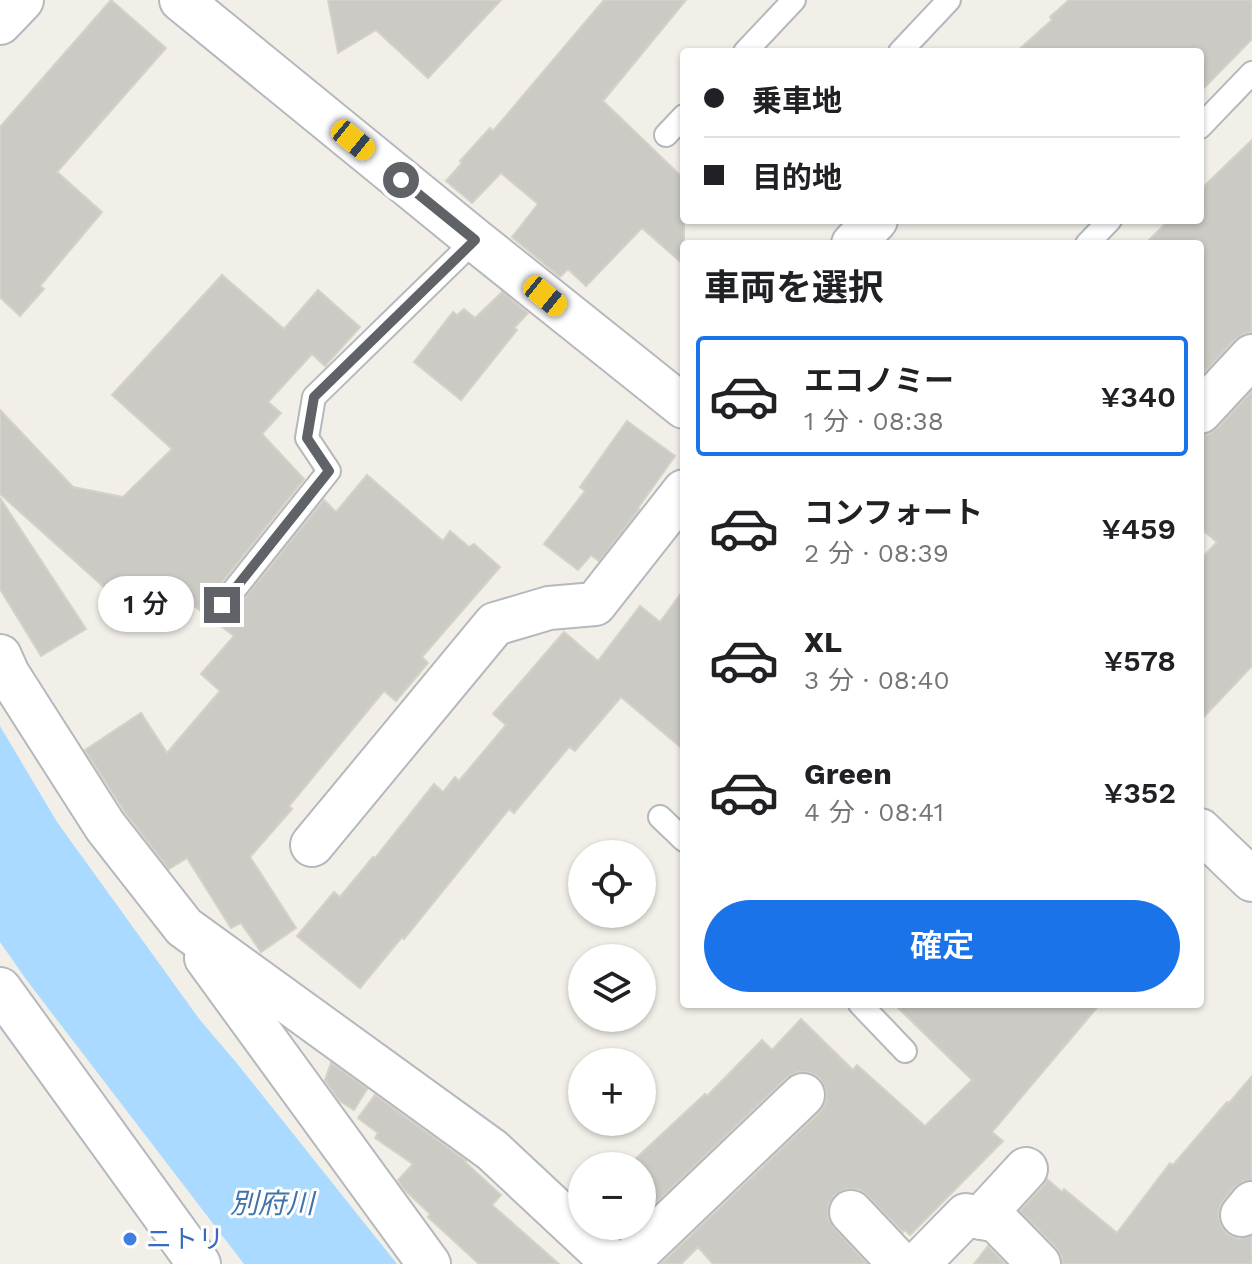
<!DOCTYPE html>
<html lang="ja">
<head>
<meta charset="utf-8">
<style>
	:root { --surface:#fff; --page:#f6f6f6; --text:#202124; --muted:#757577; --line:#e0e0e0; --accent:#1a73e8 }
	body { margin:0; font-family:"Work Sans","Noto Sans JP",sans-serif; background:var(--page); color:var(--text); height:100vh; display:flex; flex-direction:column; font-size:30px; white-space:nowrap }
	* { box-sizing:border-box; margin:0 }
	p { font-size:26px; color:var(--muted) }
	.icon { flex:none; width:44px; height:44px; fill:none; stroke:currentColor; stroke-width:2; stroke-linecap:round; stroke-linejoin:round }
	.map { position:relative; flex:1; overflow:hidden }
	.drawer { position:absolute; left:680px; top:240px; width:524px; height:768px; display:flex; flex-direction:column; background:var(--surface); border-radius:8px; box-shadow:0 2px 6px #0004 }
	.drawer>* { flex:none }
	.banner { position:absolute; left:680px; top:48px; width:524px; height:176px; border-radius:8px; box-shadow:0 2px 6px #0004; display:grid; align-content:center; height:176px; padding:0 24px; background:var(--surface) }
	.buttons { position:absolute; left:568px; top:840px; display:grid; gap:16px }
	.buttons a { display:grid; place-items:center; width:88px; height:88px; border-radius:50%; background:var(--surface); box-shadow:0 2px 6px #0004; font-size:40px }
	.end { position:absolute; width:36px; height:36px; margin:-18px; border:10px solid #5f6368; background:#fff; box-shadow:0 0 0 4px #fff }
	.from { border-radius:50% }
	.bubble { position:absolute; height:56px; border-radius:28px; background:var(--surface); box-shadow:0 2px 6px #0004; font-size:26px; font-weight:600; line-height:56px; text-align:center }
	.car { position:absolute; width:24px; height:48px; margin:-24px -12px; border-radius:10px; box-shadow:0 0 6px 2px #0007; background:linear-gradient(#f5c518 24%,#345 0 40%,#f5c518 0 76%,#345 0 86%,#f5c518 0) }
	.banner b { display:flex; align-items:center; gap:28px; height:76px; font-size:30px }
	.banner b+b { border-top:2px solid var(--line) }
	.banner i { width:20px; height:20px; background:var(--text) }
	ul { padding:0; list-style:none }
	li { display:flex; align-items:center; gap:24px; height:120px; margin:0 16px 12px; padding:0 8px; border:4px solid transparent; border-radius:8px }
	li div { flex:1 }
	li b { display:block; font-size:30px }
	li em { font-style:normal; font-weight:600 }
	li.on { border-color:var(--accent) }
	li>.icon { width:72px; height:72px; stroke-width:1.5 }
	h2 { padding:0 24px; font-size:36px; line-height:96px }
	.action { display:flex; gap:16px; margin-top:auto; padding:16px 24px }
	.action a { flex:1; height:92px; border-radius:48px; background:var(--accent); color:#fff; font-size:32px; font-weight:600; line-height:92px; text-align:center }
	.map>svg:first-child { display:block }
	.water { fill:#aadaff }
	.building { fill:#cccac5; stroke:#d6d1c6; stroke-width:2 }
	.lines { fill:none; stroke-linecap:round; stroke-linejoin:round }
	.lane-casing { stroke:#b5b8bc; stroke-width:26 }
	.street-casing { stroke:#b5b8bc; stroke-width:46 }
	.lane { stroke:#fff; stroke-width:22 }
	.street { stroke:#fff; stroke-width:42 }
	.route { stroke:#5f6368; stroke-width:10 }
	.shop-dot { fill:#3f7fe0; stroke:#fff; stroke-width:3 }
	.labels { text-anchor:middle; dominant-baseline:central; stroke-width:6; stroke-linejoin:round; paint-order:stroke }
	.shop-label { font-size:26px; fill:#366cbe; stroke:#fff; text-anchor:start }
	.water-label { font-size:28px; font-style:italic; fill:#4174aa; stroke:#fff }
</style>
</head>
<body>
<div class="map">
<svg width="1252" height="1264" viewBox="0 0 1252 1264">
	<rect width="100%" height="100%" fill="#f1efe8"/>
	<path class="water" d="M0 726 57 822 200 1020 235 1061 397 1264H244L28 982 0 942Z"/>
	<g class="building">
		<path d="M111 0 166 48 57 172 102 212 40 286 44 289 20 316 0 297V127Z"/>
		<path d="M328 0H501L428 78 376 30 338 53Z"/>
		<path d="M604 0H686L603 101 684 179V265L642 228 586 286 568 269 560 277 512 237 538 204 501 173 472 203 446 181 462 163 460 161 490 128 493 131Z"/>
		<path d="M1069 0H1252V39L1200 92V52H1016L1052 20 1050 17Z"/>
		<path d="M1252 140V333H1244L1234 340 1200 377V244H1145L1169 220H1200V190Z"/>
		<path d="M222 275 284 329 318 290 360 327 325 366 312 354 268 402 281 413 262 434 304 479 211 596 208 604 209 611 213 615 221 619 228 618 232 614 324 500 336 512 367 475 443 541 450 531 469 547 474 544 500 567 422 657 428 663 396 701 384 691 289 806 292 809 250 857 296 928 261 952 241 923 231 928 187 858 169 869 125 812 85 750 141 713 167 753 220 691 201 674 234 636 163 583 125 606 0 494V410L73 487 123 497 172 449 112 395Z"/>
		<path d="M502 292 528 313 514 328 517 330 461 400 414 362 453 312 457 315 464 309 475 318Z"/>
		<path d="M1252 391V666L1200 721V560L1217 542 1200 528V435H1208L1218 428Z"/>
		<path d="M627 421 675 456 638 508 639 509 599 561 591 555 578 570 544 544 585 491 580 487Z"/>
		<path d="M0 498 86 629 41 656 0 589Z"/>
		<path d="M684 589V750L621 697 575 751 569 747 514 813 509 809 404 939 402 937 360 988 297 936 334 892 340 897 373 857 375 858 434 784 443 792 455 777 459 781 506 725 493 714 564 632 598 661 640 606 660 622Z"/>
		<path d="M894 1004H1100L992 1132 1003 1141 910 1235 905 1230 903 1232 868 1196 859 1189H846L834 1195 828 1206V1218L834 1228 867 1264H713L698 1247 681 1264H661L820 1112 826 1102V1089L820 1078 809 1072H797L787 1077 642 1216V1166H617L626 1156 632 1162 705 1094 707 1096 762 1040 772 1050 801 1019 853 1070 857 1065 925 1126 972 1080Z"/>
		<path d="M331 1063 367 1089 354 1110 340 1101 325 1080Z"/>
		<path d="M1252 1076V1180L1243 1181 1234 1188 1223 1200 1218 1212 1220 1224 1227 1234 1239 1239 1252 1236V1264H1062V1257L1056 1247 1020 1211 1044 1185 1047 1179 1062 1192 1064 1189 1117 1233 1170 1163 1173 1165 1227 1102 1229 1103Z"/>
		<path d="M375 1095 466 1161 465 1162 501 1195 492 1205 559 1264H479L428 1217 430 1214 405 1190 398 1180 413 1164 375 1138 378 1133 358 1118Z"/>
		<path d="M988 1246 1005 1264H974Z"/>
	</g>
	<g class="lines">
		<defs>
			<g id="lane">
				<path d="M745 52 794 0"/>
				<path d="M900 52 949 0"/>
				<path d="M1200 127 1252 73"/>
				<path d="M666 135 684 116"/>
				<path d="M1087 244 1110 220"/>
				<path d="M222 605 329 471 307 438 314 397 475 240"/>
				<path d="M660 817 684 840"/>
				<path d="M860 1004 905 1051"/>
			</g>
			<g id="street">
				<path d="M181 0 475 240 684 407"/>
				<path d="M0 23 22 0"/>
				<path d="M853 244 876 220"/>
				<path d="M1200 412 1252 356"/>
				<path d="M0 656 8 674 105 826 184 927 492 1150 614 1264"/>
				<path d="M1200 830 1252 880"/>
				<path d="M312 845 495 624 549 608 595 604 684 491"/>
				<path d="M206 958 429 1264"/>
				<path d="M0 989 199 1264"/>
				<path d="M851 1212 900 1264"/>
				<path d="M1242 1215 1252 1203"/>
				<path d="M981 1218 1026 1169"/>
				<path d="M626 1264 803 1095"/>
				<path d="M918 1264 966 1215 997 1221 1039 1264"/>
			</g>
		</defs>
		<use href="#lane" class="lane-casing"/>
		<use href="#street" class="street-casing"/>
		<use href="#lane" class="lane"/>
		<use href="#street" class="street"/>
	</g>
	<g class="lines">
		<path class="route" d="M222 605 329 471 307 438 314 397 475 240 401 180"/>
	</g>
	<circle class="shop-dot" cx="130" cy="1239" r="8"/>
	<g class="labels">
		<g class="shop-label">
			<text x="146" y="1239">ニトリ</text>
		</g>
		<g class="water-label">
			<text x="272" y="1203">別府川</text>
		</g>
	</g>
</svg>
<div class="buttons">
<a><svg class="icon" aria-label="locate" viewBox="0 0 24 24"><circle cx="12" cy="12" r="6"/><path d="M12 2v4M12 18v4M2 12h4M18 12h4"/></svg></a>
<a><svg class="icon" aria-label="layers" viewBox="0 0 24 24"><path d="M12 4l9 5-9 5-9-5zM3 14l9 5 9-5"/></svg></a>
<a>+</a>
<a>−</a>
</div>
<i class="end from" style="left:401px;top:180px"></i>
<i class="end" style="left:222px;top:605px"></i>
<div class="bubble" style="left:98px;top:576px;width:96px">1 分</div>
<i class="car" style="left:353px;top:140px;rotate:129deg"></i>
<i class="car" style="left:545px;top:296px;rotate:129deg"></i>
<div class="banner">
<b><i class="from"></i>乗車地</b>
<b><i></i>目的地</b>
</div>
<section class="drawer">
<h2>車両を選択</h2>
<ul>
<li class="on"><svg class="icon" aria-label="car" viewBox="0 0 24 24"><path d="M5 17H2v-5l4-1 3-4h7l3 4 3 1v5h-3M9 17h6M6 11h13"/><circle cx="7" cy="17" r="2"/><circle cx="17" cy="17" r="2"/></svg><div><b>エコノミー</b><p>1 分 · 08:38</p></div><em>¥340</em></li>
<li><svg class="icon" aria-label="car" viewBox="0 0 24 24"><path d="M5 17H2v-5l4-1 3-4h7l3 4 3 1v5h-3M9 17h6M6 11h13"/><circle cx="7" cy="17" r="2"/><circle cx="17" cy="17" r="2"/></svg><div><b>コンフォート</b><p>2 分 · 08:39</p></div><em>¥459</em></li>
<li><svg class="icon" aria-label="car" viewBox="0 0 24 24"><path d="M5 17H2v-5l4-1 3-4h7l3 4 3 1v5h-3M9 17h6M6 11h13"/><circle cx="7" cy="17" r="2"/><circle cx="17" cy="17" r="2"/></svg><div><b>XL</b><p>3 分 · 08:40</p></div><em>¥578</em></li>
<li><svg class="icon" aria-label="car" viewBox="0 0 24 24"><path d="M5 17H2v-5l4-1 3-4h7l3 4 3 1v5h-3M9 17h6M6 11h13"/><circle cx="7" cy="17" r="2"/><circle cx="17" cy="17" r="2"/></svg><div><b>Green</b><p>4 分 · 08:41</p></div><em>¥352</em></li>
</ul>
<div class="action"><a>確定</a></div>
</section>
</div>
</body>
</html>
